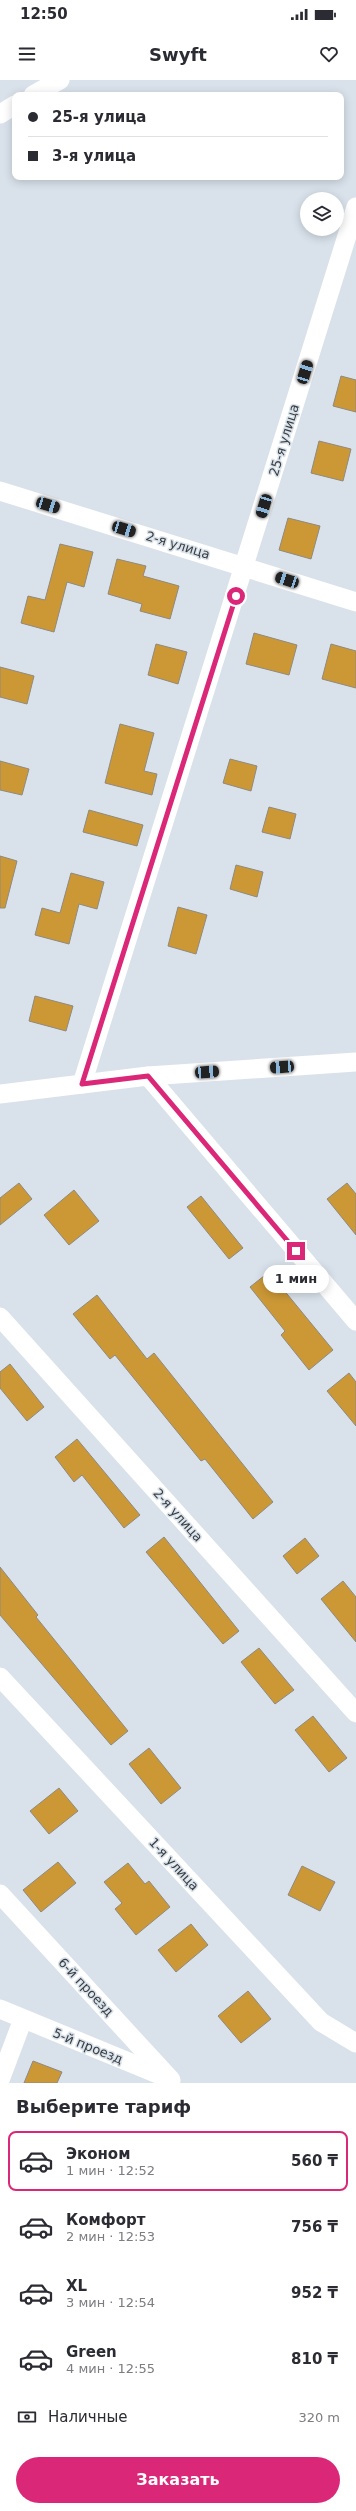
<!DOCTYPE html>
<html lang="ru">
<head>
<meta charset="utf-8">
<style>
	:root { --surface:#fff; --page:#f7f7f7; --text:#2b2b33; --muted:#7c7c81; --line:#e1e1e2; --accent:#db2777 }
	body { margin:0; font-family:"DejaVu Sans",sans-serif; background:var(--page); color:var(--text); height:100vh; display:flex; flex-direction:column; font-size:15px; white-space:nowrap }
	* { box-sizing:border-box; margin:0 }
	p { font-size:13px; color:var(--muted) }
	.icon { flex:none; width:22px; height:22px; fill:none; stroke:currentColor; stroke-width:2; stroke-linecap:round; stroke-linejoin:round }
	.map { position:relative; height:2003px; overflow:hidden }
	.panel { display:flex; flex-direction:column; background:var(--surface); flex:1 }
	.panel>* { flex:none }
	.hud { position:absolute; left:12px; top:12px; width:332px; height:88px; border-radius:8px; box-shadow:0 2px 10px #0003; display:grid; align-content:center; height:88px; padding:0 16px; background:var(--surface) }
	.fabs { position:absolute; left:300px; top:112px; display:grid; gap:8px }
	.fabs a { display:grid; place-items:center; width:44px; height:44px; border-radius:50%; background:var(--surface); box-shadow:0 2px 10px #0003; font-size:20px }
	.end { position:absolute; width:18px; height:18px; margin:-9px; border:5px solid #db2777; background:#fff; box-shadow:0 0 0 2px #fff }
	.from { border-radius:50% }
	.bubble { position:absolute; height:28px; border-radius:14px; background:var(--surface); box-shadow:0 2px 10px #0003; font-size:13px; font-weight:800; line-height:28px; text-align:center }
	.car { position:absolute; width:12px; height:24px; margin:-12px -6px; border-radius:5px; box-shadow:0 0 3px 1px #0007; background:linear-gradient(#222 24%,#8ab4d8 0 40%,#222 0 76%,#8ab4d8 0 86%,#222 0) }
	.hud b { display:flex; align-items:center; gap:14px; height:38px; font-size:15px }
	.hud b+b { border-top:1px solid var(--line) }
	.hud i { width:10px; height:10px; background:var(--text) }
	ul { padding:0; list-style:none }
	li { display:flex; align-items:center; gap:12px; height:60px; margin:0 8px 6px; padding:0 8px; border:2px solid transparent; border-radius:8px }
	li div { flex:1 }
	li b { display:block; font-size:15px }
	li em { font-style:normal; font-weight:800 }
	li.on { border-color:var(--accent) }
	li>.icon { width:36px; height:36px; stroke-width:1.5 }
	h2 { padding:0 16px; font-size:18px; line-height:48px }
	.pay { display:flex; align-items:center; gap:10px; height:44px; padding:0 16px; font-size:15px }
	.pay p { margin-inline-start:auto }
	.cta { display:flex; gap:8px; margin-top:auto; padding:8px 16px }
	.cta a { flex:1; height:46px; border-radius:24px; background:var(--accent); color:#fff; font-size:16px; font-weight:800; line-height:46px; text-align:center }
	.status { display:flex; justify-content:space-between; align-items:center; height:28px; padding:0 20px; background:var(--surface); direction:ltr }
	.status svg { height:11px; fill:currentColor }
	header { display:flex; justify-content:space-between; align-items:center; height:52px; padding:0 16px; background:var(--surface); font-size:18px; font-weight:800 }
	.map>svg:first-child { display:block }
	.building { fill:#cc9836; stroke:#8e8980 }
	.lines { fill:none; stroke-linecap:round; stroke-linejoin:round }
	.minor { stroke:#fff; stroke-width:19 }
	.route { stroke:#db2777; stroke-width:5 }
	.labels { text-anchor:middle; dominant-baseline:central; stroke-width:3; stroke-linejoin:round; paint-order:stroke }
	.street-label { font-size:13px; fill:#3a3e41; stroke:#d9e2eb }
</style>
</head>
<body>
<div class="status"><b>12:50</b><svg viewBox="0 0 49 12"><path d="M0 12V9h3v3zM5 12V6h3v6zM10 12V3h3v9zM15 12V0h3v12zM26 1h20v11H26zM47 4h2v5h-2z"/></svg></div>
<header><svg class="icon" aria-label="menu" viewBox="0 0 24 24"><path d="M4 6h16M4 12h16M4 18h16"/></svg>Swyft<svg class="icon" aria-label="heart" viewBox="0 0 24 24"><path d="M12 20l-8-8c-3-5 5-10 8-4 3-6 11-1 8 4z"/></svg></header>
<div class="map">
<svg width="356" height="2003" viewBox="0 0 356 2003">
	<rect width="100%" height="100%" fill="#d9e2eb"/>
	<g class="building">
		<path d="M341 296 356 300V332L333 326Z"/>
		<path d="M319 361 351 369 343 401 311 393Z"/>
		<path d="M288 438 320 446 311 479 279 470Z"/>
		<path d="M60 464 93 472 84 507 67 502 54 552 21 543 28 516 45 520Z"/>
		<path d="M117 479 146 486 143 496 179 506 170 539 140 531 142 524 108 514Z"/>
		<path d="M254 553 297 565 289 595 246 584Z"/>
		<path d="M156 564 187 572 178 604 148 595Z"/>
		<path d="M331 564 356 571V608L322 599Z"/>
		<path d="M0 587 34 596 27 624 0 617Z"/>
		<path d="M120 644 154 653 144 691 157 694 152 715 105 703Z"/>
		<path d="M230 679 257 686 251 711 223 703Z"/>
		<path d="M0 681 29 689 22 715 0 710Z"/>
		<path d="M269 727 296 734 290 759 262 752Z"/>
		<path d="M89 730 143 745 137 766 83 752Z"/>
		<path d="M0 776 17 781 5 828H0Z"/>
		<path d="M236 785 263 792 257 817 230 809Z"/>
		<path d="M71 793 104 802 97 829 79 824 69 864 35 855 42 828 60 833Z"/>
		<path d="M178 827 207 835 196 874 168 866Z"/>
		<path d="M35 916 73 926 66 951 29 941Z"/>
		<path d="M19 1103 32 1119 0 1145V1118Z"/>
		<path d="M347 1103 356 1114V1155L327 1119Z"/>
		<path d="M74 1110 99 1141 69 1165 44 1135Z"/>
		<path d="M201 1116 243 1168 229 1179 187 1127Z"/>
		<path d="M269 1192 333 1270 309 1290 281 1255 285 1251 250 1207Z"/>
		<path d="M97 1215 147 1279 154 1273 273 1422 253 1439 205 1379 201 1381 115 1275 110 1279 73 1234Z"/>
		<path d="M10 1284 44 1327 27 1341 0 1308V1292Z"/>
		<path d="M349 1293 356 1302V1346L327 1311Z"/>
		<path d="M77 1359 140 1435 124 1448 82 1395 74 1402 55 1377Z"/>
		<path d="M164 1457 239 1551 223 1564 146 1472Z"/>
		<path d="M305 1458 319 1476 297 1494 283 1476Z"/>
		<path d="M0 1487 38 1535 36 1537 128 1651 111 1665 0 1535Z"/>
		<path d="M343 1501 356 1517V1562L321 1519Z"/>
		<path d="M259 1568 294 1610 275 1624 241 1582Z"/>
		<path d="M313 1636 347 1678 329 1692 295 1650Z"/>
		<path d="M149 1668 181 1708 161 1724 129 1684Z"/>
		<path d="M59 1708 78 1731 49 1754 30 1731Z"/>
		<path d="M58 1782 76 1803 41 1832 23 1810Z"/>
		<path d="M128 1783 145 1804 149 1801 170 1827 136 1855 115 1829 122 1823 104 1802Z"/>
		<path d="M302 1786 335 1802 320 1831 288 1815Z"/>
		<path d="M191 1844 208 1865 176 1892 158 1870Z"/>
		<path d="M248 1911 271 1939 241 1963 218 1936Z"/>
		<path d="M33 1981 62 1992 57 2003H24Z"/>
	</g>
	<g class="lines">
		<g class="minor">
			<path d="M33 15 60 0"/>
			<path d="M0 34 15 25"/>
			<path d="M0 411 356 522"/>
			<path d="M148 996 356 1241"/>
			<path d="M82 1004 356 127"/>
			<path d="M0 1014 148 996 356 982"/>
			<path d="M0 1237 356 1633"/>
			<path d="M0 1597 321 1942 356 1963"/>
			<path d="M0 1814 171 2000"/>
			<path d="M0 1929 165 1997"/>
			<path d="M0 2000 23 1939"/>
		</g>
	</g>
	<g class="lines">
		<path class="route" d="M236 516 82 1004 148 996 296 1171"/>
	</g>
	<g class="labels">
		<g class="street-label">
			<text transform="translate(284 360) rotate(-73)">25-я улица</text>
			<text transform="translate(178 465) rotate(17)">2-я улица</text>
			<text transform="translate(178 1435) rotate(48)">2-я улица</text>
			<text transform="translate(174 1784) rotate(47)">1-я улица</text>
			<text transform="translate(86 1907) rotate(47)">6-й проезд</text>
			<text transform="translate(88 1966) rotate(22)">5-й проезд</text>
		</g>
	</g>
</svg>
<div class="fabs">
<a><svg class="icon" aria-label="layers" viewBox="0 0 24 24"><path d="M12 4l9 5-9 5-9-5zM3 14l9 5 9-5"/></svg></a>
</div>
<i class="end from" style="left:236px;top:516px"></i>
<i class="end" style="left:296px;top:1171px"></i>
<div class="bubble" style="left:263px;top:1185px;width:66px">1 мин</div>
<i class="car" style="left:305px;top:292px;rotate:17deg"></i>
<i class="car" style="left:48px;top:425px;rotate:107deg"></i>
<i class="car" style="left:264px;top:426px;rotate:197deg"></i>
<i class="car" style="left:124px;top:449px;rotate:107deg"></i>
<i class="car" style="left:287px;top:500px;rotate:288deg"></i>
<i class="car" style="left:282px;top:987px;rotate:266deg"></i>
<i class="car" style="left:207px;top:992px;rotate:86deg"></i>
<div class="hud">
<b><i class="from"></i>25-я улица</b>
<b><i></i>3-я улица</b>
</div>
</div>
<section class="panel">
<h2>Выберите тариф</h2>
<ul>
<li class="on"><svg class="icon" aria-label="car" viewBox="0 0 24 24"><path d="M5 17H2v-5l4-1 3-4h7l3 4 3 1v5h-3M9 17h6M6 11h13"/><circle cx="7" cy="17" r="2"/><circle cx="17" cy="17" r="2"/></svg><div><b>Эконом</b><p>1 мин · 12:52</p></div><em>560 ₸</em></li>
<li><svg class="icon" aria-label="car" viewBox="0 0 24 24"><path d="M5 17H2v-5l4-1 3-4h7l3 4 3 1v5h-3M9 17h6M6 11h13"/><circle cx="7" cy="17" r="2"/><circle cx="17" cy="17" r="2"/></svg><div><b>Комфорт</b><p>2 мин · 12:53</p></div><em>756 ₸</em></li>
<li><svg class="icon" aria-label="car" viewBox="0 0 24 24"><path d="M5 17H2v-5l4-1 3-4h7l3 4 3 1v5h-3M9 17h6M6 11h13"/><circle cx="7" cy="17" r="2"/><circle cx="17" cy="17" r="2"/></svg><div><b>XL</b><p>3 мин · 12:54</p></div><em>952 ₸</em></li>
<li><svg class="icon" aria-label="car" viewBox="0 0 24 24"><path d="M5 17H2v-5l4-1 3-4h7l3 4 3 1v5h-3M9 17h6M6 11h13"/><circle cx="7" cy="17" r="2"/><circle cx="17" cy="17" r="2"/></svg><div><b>Green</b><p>4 мин · 12:55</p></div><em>810 ₸</em></li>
</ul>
<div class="pay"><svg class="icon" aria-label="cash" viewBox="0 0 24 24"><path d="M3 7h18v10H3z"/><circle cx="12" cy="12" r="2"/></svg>Наличные<p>320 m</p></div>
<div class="cta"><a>Заказать</a></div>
</section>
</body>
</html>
